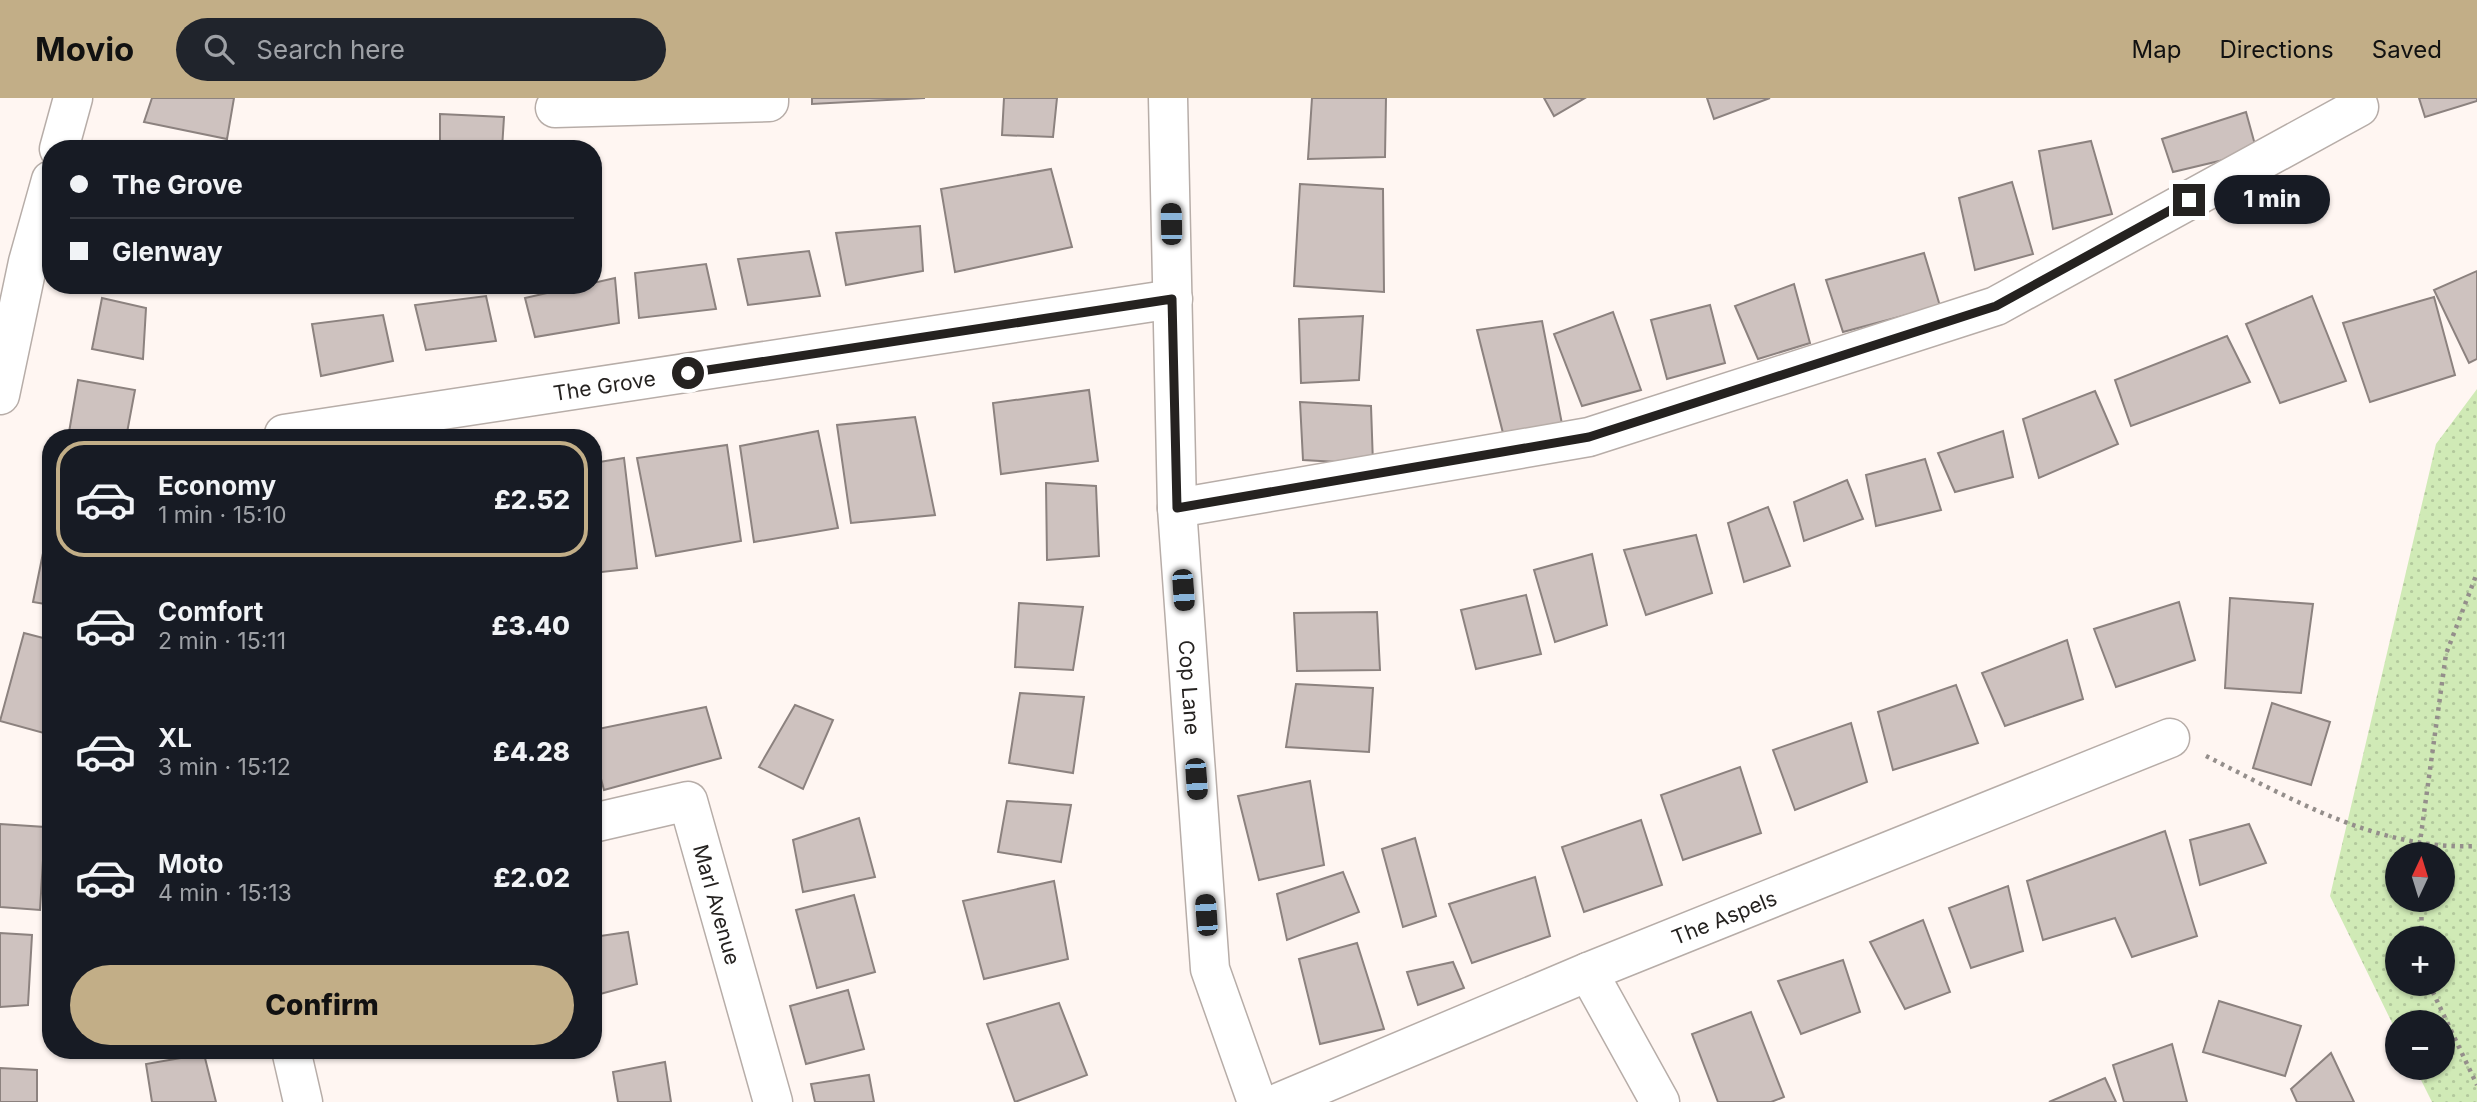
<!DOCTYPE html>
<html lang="en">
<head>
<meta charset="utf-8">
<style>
	:root { --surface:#171b24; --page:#20242c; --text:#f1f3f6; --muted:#9ea1a6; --line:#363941; --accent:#c2ae87 }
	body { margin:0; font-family:Inter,sans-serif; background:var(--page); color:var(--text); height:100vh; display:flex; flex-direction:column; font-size:26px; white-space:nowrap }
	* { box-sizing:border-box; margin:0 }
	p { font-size:23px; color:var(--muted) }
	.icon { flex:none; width:38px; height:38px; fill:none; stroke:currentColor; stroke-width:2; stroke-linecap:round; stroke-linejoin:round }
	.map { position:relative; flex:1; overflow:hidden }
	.panel { position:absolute; left:42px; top:331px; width:560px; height:630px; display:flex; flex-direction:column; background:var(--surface); border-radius:28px; box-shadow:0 2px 5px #0004 }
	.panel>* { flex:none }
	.hud { position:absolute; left:42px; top:42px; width:560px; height:154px; border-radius:28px; box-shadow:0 2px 5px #0004; display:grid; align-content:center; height:154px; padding:0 28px; background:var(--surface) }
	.needle { width:46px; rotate:4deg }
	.buttons { position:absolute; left:2385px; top:744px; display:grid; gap:14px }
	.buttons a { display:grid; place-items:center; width:70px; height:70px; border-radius:50%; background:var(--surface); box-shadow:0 2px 5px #0004; font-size:35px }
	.end { position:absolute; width:32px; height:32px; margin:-16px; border:9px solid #252220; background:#fff; box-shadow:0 0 0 4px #fff }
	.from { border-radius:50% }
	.bubble { position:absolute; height:49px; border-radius:24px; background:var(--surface); box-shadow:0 2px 5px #0004; font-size:23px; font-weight:800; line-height:49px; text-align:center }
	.car { position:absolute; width:21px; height:42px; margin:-21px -10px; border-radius:9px; box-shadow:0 0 5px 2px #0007; background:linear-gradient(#222 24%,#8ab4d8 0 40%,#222 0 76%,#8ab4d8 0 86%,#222 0) }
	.hud b { display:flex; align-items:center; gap:24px; height:66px; font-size:26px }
	.hud b+b { border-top:2px solid var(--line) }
	.hud i { width:18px; height:18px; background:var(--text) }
	ul { padding:12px 0 0; list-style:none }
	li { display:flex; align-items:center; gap:21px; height:116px; margin:0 14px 10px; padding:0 14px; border:4px solid transparent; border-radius:28px }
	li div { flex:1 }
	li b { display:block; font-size:26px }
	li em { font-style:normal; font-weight:800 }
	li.on { border-color:var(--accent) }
	li>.icon { width:63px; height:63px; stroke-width:1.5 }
	.primary-button { display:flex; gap:14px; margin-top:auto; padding:14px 28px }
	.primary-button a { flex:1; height:80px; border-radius:42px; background:var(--accent); color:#111; font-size:28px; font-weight:800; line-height:80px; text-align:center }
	header { display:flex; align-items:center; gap:42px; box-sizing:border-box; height:98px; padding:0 35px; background:var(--accent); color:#111 }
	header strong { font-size:33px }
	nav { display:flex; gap:38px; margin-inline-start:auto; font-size:24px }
	.search { width:490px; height:63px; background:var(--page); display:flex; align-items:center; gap:18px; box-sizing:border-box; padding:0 24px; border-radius:38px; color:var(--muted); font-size:26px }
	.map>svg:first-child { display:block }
	.park { fill:url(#park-dots); fill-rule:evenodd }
	.building { fill:#cec2bf; stroke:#8c827f; stroke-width:2 }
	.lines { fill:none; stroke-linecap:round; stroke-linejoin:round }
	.minor-casing { stroke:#b7ada8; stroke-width:41 }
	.path { stroke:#948e8b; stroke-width:4.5; stroke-dasharray:3.5 5; stroke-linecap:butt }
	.minor { stroke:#fff; stroke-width:38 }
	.route { stroke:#252220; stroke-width:9 }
	.labels { text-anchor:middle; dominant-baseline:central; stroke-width:5; stroke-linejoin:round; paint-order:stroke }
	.street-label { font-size:21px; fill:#252220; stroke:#fff }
</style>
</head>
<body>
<header>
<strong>Movio</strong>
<div class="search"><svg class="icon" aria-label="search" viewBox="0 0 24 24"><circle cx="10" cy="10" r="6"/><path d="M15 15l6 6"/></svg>Search here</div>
<nav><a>Map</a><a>Directions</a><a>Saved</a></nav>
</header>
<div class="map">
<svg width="2477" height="1004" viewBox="0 0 2477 1004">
	<defs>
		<pattern id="park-dots" width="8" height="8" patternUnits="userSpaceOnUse" patternTransform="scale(1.75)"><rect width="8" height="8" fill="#d0eab6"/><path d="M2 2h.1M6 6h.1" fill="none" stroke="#b2c89c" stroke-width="1.8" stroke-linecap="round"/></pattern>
	</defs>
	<rect width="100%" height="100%" fill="#fff6f2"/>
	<path class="park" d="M2477 291V1004H2432L2415 970H2443V924H2398L2397 935 2330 798 2436 346ZM2398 756H2443V802H2398ZM2398 840H2443V886H2398Z"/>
	<g class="building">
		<path d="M152 0H234L227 41 144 24Z"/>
		<path d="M812 0H925L812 6Z"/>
		<path d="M1004 0H1057L1053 39 1002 37Z"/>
		<path d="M1312 0H1386L1385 59 1308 61Z"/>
		<path d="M1544 0H1585L1554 18Z"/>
		<path d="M1707 0H1770L1714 21Z"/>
		<path d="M2419 0H2477V3L2425 19Z"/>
		<path d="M2246 14 2257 54 2173 74 2162 41Z"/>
		<path d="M440 16 504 19 502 51H440Z"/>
		<path d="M2091 43 2112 116 2053 131 2039 53Z"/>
		<path d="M1051 71 1072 149 955 174 941 91Z"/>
		<path d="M2012 84 2033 156 1975 172 1959 100Z"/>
		<path d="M1300 86 1383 91 1384 194 1294 188Z"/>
		<path d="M920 128 923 173 846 187 836 135Z"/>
		<path d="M809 153 820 198 748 207 738 161Z"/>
		<path d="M1924 155 1940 208 1843 234 1826 182Z"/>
		<path d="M706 166 716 211 639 220 635 175Z"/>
		<path d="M2477 173V261L2469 265 2434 192Z"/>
		<path d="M615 180 619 225 535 239 525 200 582 187H593V185Z"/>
		<path d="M1794 186 1810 245 1758 261 1735 208Z"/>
		<path d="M486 198 496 243 426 252 415 207Z"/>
		<path d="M2312 198 2346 283 2280 305 2246 226Z"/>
		<path d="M2434 199 2455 277 2370 304 2343 225Z"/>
		<path d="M102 200 146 210 143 261 92 251Z"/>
		<path d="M1710 207 1725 265 1667 281 1651 222Z"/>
		<path d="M1613 214 1641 292 1582 308 1554 236Z"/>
		<path d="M383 217 393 263 321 278 312 226Z"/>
		<path d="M1363 218 1359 282 1301 285 1299 221Z"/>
		<path d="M1542 223 1562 326 1503 335 1477 232Z"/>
		<path d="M2227 238 2250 284 2131 328 2115 282Z"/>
		<path d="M78 282 135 292 126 340H68Z"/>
		<path d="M1089 292 1098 363 1001 376 993 305Z"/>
		<path d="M2095 293 2118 346 2039 380 2023 321Z"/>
		<path d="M1300 304 1371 308 1373 366 1303 362Z"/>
		<path d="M915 319 935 417 851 425 837 327Z"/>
		<path d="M818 333 838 430 754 444 740 348Z"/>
		<path d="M2003 333 2013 379 1955 394 1938 355Z"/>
		<path d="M727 347 741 443 656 458 637 360Z"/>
		<path d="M624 360 637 470 593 475V365Z"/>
		<path d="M1925 361 1941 412 1876 428 1866 377Z"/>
		<path d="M1847 382 1863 421 1804 443 1794 404Z"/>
		<path d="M1046 385 1096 388 1099 458 1047 462Z"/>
		<path d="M1768 409 1790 468 1744 484 1728 425Z"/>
		<path d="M50 421 51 422V507L33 504Z"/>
		<path d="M1696 437 1712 495 1646 517 1624 452Z"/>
		<path d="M1592 456 1607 527 1555 544 1534 472Z"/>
		<path d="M1526 497 1541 556 1476 571 1461 512Z"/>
		<path d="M2230 500 2313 506 2301 595 2225 590Z"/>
		<path d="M2179 504 2195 562 2116 589 2094 531Z"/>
		<path d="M1019 505 1083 509 1073 572 1015 569Z"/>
		<path d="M1377 514 1380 572 1297 573 1294 515Z"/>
		<path d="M24 535 51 542V637L0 623Z"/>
		<path d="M2067 542 2083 601 2005 628 1982 575Z"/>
		<path d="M1296 586 1373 590 1369 654 1286 649Z"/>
		<path d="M1956 587 1978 645 1893 672 1878 614Z"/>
		<path d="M1020 595 1084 599 1073 675 1009 665Z"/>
		<path d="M2272 605 2330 624 2311 687 2253 670Z"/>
		<path d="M795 607 833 622 803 691 759 669Z"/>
		<path d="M706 609 721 660 604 692 593 651V632Z"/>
		<path d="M1851 625 1867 684 1795 712 1773 652Z"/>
		<path d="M1740 669 1761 735 1683 762 1661 697Z"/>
		<path d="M1310 683 1324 767 1259 782 1238 698Z"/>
		<path d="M1007 703 1071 707 1061 764 998 754Z"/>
		<path d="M859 720 875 779 803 794 793 742Z"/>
		<path d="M1641 722 1662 787 1584 814 1562 749Z"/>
		<path d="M0 726 45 729 40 812 0 809Z"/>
		<path d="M2249 726 2266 765 2200 787 2190 742Z"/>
		<path d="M2165 733 2197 838 2132 859 2115 820 2043 842 2027 783Z"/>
		<path d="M1415 740 1436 818 1403 829 1382 751Z"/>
		<path d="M1343 774 1359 814 1287 842 1277 796Z"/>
		<path d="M1535 779 1550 838 1472 865 1449 806Z"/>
		<path d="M1054 783 1068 861 984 881 963 803Z"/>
		<path d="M2008 788 2023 853 1971 870 1949 810Z"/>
		<path d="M854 797 875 874 817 890 796 812Z"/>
		<path d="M1923 822 1950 894 1905 911 1870 844Z"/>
		<path d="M628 834 637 886 593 898V839Z"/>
		<path d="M0 835 32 837 28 907 0 909Z"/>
		<path d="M1357 845 1384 931 1320 946 1299 861Z"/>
		<path d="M1843 862 1860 914 1801 936 1778 883Z"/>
		<path d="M1453 864 1464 890 1418 907 1407 874Z"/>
		<path d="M848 892 864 951 806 966 790 908Z"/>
		<path d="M2219 903 2301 928 2285 978 2203 954Z"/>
		<path d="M1059 905 1087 977 1015 1004 987 926Z"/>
		<path d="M1751 914 1784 999 1771 1004H1718L1692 936Z"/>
		<path d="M2172 946 2187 1004H2124L2113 967Z"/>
		<path d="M2331 955 2354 1004H2297L2291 991Z"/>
		<path d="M204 956 216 1004H152L146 966Z"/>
		<path d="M665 964 671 1004H618L613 974Z"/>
		<path d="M0 970 37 972V1004H0Z"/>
		<path d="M869 977 874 1004H815L811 986Z"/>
		<path d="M2105 980 2116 1004H2049Z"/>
	</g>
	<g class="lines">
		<defs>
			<g id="minor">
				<path id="s1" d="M1168 0 1177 410 1210 871 1257 1004"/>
				<path d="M555 10 769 4V0"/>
				<path d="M59 51 73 0"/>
				<path d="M0 297 28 164 51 82"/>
				<path id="s2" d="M284 336 1173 201"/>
				<path d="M1177 410 1589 339 1996 208 2359 9 2356 0"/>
				<path id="s3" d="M593 725 688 703 773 1004"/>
				<path d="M1588 874 1660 1004"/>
				<path d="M291 952 303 1004"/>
				<path id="s4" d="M1280 1004 1588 874 2170 640"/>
			</g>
		</defs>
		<use href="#minor" class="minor-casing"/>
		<g class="path">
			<path d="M2206 658C2290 700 2379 753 2477 748"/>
			<path d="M2420 756V744L2446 556 2477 475"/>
			<path d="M2421 802 2422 840"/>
			<path d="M2429 886 2477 987"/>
		</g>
		<use href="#minor" class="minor"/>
	</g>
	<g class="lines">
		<path class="route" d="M688 275 1172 201 1177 410 1589 339 1996 208 2189 102"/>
	</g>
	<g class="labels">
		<g class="street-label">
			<text stroke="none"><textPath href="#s2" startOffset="324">The Grove</textPath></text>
			<text stroke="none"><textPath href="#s1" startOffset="590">Cop Lane</textPath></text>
			<text stroke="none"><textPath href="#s3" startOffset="205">Marl Avenue</textPath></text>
			<text stroke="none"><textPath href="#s4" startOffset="481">The Aspels</textPath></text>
		</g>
	</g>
</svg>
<div class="buttons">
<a><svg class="needle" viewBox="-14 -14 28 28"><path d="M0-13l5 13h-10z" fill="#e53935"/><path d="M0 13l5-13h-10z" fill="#9ea1a6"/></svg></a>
<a>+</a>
<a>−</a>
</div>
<i class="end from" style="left:688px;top:275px"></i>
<i class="end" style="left:2189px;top:102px"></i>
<div class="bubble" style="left:2214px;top:77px;width:116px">1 min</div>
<i class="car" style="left:1171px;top:126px;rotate:359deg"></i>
<i class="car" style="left:1183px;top:492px;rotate:176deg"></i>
<i class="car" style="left:1196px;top:681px;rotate:176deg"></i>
<i class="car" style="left:1206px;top:817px;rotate:356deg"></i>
<div class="hud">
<b><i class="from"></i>The Grove</b>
<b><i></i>Glenway</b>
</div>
<section class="panel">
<ul>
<li class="on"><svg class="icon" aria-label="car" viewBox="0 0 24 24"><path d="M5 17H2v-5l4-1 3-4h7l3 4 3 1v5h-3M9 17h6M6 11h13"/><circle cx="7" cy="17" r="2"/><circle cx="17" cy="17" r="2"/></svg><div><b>Economy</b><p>1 min · 15:10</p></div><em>£2.52</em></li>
<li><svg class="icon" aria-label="car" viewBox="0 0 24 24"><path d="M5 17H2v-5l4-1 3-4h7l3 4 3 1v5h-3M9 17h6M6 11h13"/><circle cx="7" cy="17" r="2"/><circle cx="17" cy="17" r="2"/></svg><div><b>Comfort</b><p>2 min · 15:11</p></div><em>£3.40</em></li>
<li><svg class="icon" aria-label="car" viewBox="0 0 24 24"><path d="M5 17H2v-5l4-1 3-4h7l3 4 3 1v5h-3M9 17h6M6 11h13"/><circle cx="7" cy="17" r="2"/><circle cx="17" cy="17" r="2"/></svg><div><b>XL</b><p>3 min · 15:12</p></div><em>£4.28</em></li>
<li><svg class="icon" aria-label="car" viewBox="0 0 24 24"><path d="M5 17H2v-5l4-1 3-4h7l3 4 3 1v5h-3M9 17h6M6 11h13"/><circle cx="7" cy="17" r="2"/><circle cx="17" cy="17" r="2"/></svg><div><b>Moto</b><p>4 min · 15:13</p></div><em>£2.02</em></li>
</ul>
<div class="primary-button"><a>Confirm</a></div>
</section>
</div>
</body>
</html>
